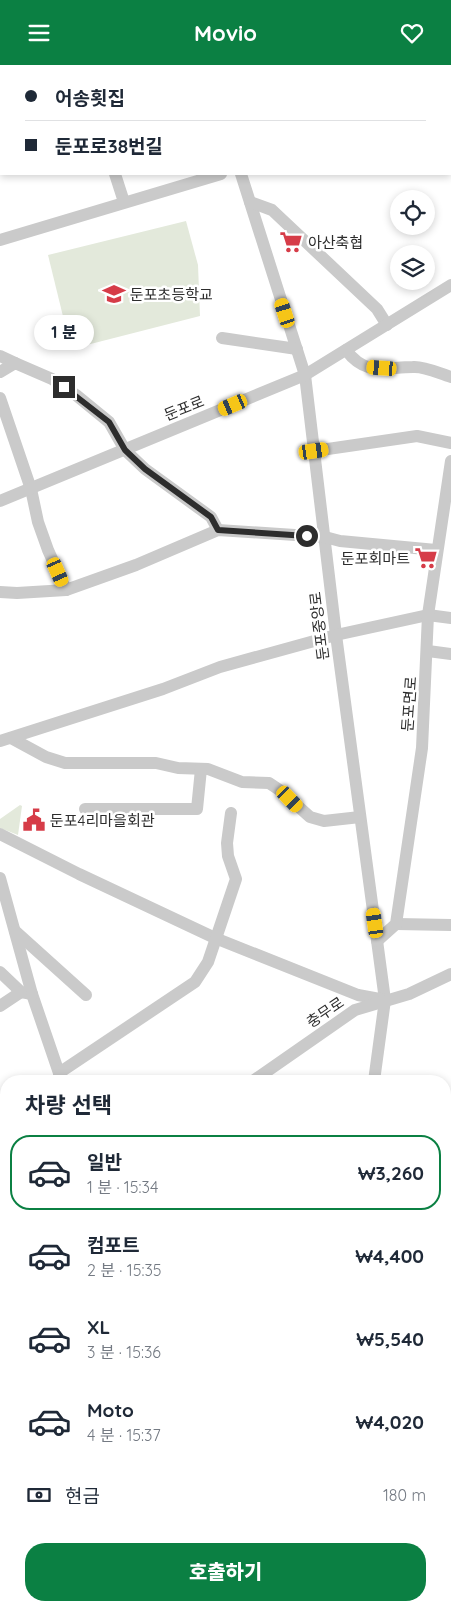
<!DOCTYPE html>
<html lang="ko">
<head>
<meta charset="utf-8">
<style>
	:root { --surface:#fff; --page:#f6f6f7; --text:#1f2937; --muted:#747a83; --line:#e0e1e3; --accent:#0b8043 }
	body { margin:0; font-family:Quicksand,"Noto Sans KR",sans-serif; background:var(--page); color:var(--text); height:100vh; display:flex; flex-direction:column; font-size:19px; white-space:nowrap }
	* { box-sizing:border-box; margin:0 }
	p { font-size:16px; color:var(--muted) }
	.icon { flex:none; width:28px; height:28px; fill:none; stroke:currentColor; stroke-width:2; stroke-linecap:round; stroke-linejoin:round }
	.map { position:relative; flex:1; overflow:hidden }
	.drawer { position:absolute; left:0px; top:1010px; width:451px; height:536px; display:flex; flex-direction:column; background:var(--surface); border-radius:20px 20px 0 0; box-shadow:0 2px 8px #0003 }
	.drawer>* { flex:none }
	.guide { position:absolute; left:0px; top:0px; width:451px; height:110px; box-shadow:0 2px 8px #0003; display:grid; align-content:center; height:110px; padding:0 25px; background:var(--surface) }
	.tools { position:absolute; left:390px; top:125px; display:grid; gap:10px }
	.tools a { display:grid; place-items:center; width:45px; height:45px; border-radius:50%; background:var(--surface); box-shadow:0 2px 8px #0003; font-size:25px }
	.end { position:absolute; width:22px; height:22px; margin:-11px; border:6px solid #2d2d2d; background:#fff; box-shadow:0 0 0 2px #fff }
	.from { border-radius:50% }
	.bubble { position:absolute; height:35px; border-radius:18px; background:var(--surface); box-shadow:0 2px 8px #0003; font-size:16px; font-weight:800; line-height:35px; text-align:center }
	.car { position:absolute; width:15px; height:30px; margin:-15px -8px; border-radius:6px; box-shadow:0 0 4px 1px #0007; background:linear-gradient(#f5c518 24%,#345 0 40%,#f5c518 0 76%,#345 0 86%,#f5c518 0) }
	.guide b { display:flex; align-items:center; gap:18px; height:48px; font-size:19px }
	.guide b+b { border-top:1px solid var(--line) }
	.guide i { width:12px; height:12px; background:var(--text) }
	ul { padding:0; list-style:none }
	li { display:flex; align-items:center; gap:15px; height:75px; margin:0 10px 8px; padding:0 15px; border:2px solid transparent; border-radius:20px }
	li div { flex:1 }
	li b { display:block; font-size:19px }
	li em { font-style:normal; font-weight:800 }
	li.current { border-color:var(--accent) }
	li>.icon { width:45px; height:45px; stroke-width:1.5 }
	h2 { padding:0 25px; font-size:22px; line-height:60px }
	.pay { display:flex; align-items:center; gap:12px; height:55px; padding:0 25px; font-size:19px }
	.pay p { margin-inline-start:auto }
	.action { display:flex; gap:10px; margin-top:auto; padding:10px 25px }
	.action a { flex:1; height:58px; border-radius:20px; background:var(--accent); color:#fff; font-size:20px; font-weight:800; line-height:58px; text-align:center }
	header { display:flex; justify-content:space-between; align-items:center; height:65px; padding:0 25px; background:var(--accent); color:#fff; font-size:22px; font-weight:800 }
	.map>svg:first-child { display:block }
	.green { fill:#e3e9db }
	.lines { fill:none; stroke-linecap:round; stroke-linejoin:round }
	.river { stroke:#c9dce8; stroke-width:20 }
	.minor { stroke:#cacaca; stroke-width:12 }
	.route { stroke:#2d2d2d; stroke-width:6 }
	.labels { text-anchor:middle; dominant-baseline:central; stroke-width:5; stroke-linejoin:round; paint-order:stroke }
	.poi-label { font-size:15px; fill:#2d2d2d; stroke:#fff; text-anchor:start }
	.street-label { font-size:15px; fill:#2d2d2d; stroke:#fff }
</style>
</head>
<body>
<header><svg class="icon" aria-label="menu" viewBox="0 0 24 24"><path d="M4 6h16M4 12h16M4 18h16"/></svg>Movio<svg class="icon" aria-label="heart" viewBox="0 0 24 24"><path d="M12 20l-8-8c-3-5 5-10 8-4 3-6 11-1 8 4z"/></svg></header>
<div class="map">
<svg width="451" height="1546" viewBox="0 0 451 1546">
	<rect width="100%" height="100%" fill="#fff"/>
	<g class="green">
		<path d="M186 156 198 200 200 251 71 284 48 190Z"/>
		<path d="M20 740 22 741 18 770 0 763V754Z"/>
	</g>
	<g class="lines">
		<g class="river">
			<path d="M445 1232 451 1231"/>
			<path d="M0 1416 6 1412"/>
		</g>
		<g class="minor">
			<path d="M3 0V1"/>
			<path d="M81 0 82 1"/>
			<path d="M204 0V1"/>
			<path d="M370 0 371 1"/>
			<path d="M181 1 185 0"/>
			<path d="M0 66H1"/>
			<path d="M450 99 451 100"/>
			<path d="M115 109 124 137"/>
			<path d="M241 109 305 310 336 570 385 935 374 1016"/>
			<path d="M250 137 272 145 377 244 387 260"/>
			<path d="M0 175 221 109"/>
			<path d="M222 273 297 284"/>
			<path d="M346 285C366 312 385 302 413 302 425 301 440 309 451 312"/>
			<path d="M0 291 15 298"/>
			<path d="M0 307 15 298 52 314 76 330 109 357 125 385 145 404 211 452 218 465"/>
			<path d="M0 333 31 424 38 457 48 485 66 525"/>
			<path d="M314 386 417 371 451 378"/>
			<path d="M0 436 305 310 451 220"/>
			<path d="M0 527 17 528 66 525 136 500 218 465 325 472 340 476 436 485"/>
			<path d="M428 586 451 589"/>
			<path d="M11 673 46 692 65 698H156L178 703 208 704 242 717 269 718 281 726 310 752 324 756 360 752"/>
			<path d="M0 676 163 624 220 602 336 570 428 550 451 553"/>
			<path d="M85 744H197L201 704"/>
			<path d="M0 769 79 809 215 873 358 930 385 935"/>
			<path d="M0 813 32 929 59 1008 64 1016"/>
			<path d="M396 859 451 860"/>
			<path d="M15 866 86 930"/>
			<path d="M377 876 396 859 422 683 428 550 451 396"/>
			<path d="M0 907 21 927 32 929"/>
			<path d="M0 941 21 927"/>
			<path d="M59 1008 195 917 208 897 236 814 228 791 227 778 231 748"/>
			<path d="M253 1016 355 945 409 929 451 909"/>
			<path d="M0 1187 6 1183"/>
			<path d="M445 1474 451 1472"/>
			<path d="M220 1540H244"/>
		</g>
	</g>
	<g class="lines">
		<path class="route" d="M64 322 109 357 125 385 145 404 211 452 218 465 307 471"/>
	</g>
	<defs>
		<symbol id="supermarket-bare" viewBox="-9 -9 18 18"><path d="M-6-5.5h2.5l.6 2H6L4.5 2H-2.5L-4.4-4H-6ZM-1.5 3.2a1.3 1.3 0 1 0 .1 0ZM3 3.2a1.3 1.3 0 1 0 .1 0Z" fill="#d63c48" stroke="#fff" stroke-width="2.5" paint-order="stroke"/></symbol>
		<symbol id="school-bare" viewBox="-9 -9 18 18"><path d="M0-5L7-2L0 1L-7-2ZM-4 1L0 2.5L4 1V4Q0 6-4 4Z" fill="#d63c48" stroke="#fff" stroke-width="2.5" paint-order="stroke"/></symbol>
		<symbol id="civic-bare" viewBox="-9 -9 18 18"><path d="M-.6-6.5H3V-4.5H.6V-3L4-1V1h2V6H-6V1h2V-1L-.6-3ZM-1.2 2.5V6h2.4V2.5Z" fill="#d63c48" stroke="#fff" stroke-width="2.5" paint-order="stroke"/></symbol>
	</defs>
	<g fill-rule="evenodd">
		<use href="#supermarket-bare" x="275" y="161" width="32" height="32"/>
		<use href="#school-bare" x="98" y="213" width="32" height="32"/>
		<use href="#supermarket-bare" x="410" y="477" width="32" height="32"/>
		<use href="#civic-bare" x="18" y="739" width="32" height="32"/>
	</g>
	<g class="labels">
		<g class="poi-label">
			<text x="308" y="177">아산축협</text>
			<text x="130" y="229">둔포초등학교</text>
			<text x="410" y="493" text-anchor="end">둔포회마트</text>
			<text x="50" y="755">둔포4리마을회관</text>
		</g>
		<g class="street-label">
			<text transform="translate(184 343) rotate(-22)">둔포로</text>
			<text transform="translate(319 561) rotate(-97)">둔포중앙로</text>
			<text transform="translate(409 639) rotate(-86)">둔포면로</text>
			<text transform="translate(325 947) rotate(-34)">충무로</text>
		</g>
	</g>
</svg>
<div class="tools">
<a><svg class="icon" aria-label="locate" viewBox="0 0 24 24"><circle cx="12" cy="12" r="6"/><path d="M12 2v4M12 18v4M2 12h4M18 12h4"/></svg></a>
<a><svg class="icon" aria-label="layers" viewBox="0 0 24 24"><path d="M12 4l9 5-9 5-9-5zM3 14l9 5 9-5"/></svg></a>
</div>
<i class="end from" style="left:307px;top:471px"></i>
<i class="end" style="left:64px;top:322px"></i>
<div class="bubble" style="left:34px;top:250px;width:60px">1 분</div>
<i class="car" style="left:285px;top:248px;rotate:342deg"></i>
<i class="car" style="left:382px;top:303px;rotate:274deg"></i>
<i class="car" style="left:233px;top:340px;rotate:247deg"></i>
<i class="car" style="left:314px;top:386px;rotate:82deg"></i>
<i class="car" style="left:58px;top:507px;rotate:156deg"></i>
<i class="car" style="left:290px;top:734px;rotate:136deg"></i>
<i class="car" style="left:375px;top:858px;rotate:352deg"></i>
<div class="guide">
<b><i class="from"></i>어송횟집</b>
<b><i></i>둔포로38번길</b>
</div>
<section class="drawer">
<h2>차량 선택</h2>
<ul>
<li class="current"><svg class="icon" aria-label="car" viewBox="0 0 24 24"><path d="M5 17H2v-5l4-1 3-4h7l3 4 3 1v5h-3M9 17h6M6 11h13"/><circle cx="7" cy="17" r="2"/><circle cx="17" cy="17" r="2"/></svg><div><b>일반</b><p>1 분 · 15:34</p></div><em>₩3,260</em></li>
<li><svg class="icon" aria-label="car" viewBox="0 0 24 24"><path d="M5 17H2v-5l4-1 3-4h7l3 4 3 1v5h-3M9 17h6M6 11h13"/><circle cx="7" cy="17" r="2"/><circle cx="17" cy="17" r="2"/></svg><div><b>컴포트</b><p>2 분 · 15:35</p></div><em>₩4,400</em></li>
<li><svg class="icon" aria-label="car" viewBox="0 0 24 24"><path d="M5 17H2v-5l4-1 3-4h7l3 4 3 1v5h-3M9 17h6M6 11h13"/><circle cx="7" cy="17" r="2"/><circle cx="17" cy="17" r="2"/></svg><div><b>XL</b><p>3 분 · 15:36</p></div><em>₩5,540</em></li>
<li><svg class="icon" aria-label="car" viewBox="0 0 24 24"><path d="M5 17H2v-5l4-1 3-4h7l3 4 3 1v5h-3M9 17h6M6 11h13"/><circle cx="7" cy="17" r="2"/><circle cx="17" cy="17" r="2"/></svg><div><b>Moto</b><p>4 분 · 15:37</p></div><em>₩4,020</em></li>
</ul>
<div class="pay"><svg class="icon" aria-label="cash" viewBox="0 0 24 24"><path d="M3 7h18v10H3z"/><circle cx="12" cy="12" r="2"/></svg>현금<p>180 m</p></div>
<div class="action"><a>호출하기</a></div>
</section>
</div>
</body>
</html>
